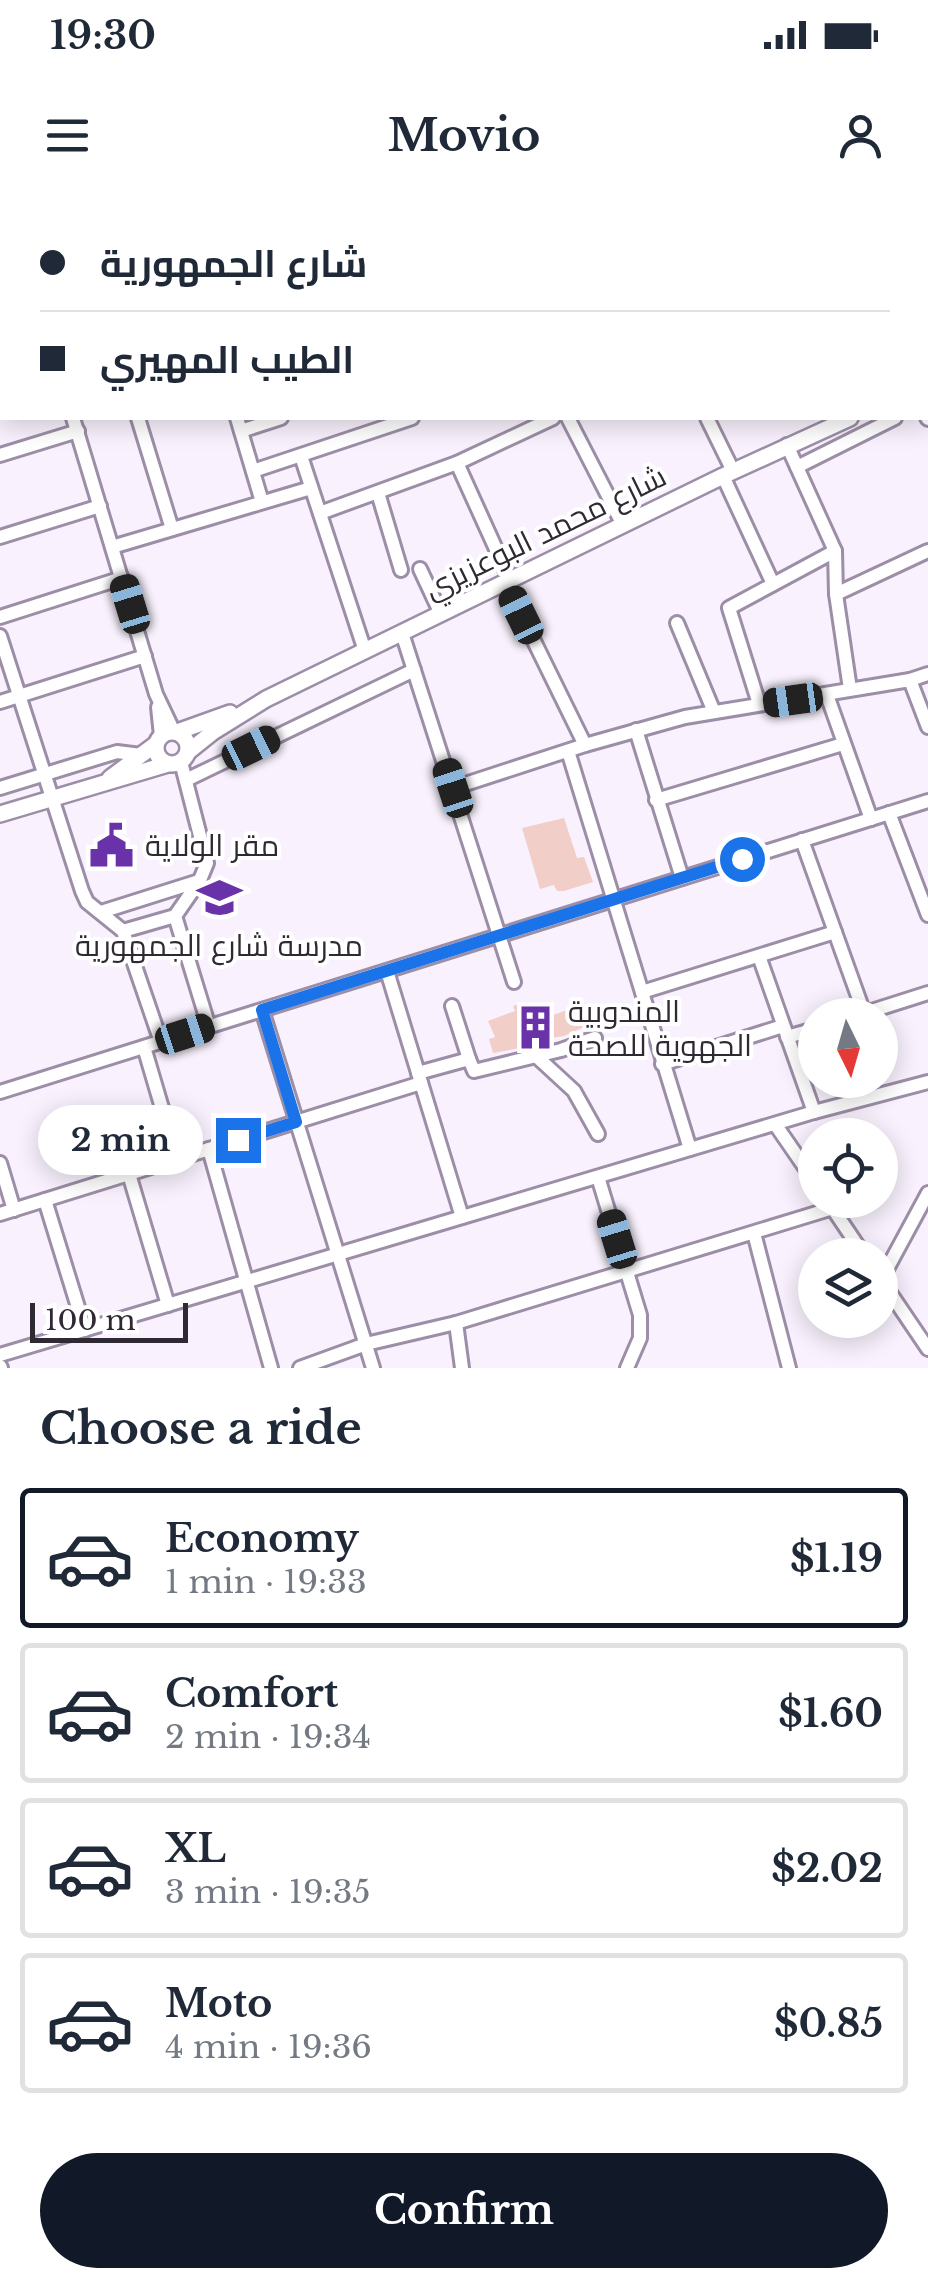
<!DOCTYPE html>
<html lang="en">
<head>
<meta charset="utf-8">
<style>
	:root { --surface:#fff; --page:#f2f2f3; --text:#1f2937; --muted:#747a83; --line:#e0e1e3; --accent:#111827 }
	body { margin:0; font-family:"Libre Baskerville",Cairo,serif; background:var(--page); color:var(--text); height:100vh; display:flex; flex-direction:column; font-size:38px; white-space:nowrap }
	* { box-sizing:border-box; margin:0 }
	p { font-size:32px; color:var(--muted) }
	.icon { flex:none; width:55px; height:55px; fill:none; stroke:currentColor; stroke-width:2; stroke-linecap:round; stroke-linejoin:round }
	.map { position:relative; height:1168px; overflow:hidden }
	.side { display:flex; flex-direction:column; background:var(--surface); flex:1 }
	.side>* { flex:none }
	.banner { position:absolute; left:0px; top:0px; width:930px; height:220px; box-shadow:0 5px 25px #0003; display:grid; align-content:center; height:220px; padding:0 40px; background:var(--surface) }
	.needle { width:65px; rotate:175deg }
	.tools { position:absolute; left:798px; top:798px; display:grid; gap:20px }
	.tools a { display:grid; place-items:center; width:100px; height:100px; border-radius:50%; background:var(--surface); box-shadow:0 5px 25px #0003; font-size:50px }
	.scale { position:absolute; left:30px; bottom:25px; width:158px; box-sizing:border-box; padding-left:10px; border:5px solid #2f2933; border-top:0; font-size:28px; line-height:35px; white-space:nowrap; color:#2f2933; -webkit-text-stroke:8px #fff; paint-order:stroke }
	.end { position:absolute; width:45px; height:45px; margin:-22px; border:12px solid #1a73e8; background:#fff; box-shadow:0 0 0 5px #fff }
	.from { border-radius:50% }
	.bubble { position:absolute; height:70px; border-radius:35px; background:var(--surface); box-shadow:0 5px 25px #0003; font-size:32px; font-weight:700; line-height:70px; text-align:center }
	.car { position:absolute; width:30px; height:60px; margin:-30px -15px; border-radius:12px; box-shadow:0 0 8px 2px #0007; background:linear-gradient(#222 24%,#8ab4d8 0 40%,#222 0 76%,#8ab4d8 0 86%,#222 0) }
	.banner b { display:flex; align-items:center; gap:35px; height:95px; font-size:38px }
	.banner b+b { border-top:2px solid var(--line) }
	.banner i { width:25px; height:25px; background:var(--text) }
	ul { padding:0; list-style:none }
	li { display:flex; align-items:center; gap:30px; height:140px; margin:0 20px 15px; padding:0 20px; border:5px solid var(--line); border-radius:10px }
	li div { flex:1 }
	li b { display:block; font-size:38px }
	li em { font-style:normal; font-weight:700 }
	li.current { border-color:var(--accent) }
	li>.icon { width:90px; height:90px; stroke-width:1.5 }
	h2 { padding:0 40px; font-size:45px; line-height:120px }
	.action { display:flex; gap:20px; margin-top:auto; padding:20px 40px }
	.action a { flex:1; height:115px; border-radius:60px; background:var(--accent); color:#fff; font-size:40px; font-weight:700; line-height:115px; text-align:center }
	.status { display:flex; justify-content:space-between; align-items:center; height:70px; padding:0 50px; background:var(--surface); direction:ltr }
	.status svg { height:28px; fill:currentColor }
	header { display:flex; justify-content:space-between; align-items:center; height:130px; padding:0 40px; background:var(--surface); font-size:45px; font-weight:700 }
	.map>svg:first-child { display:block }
	.building { fill:#f1cec8 }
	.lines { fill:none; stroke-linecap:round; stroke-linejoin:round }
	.minor-casing { stroke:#9d8ea7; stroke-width:18 }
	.major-casing { stroke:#9d8ea7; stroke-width:20 }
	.minor { stroke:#fff; stroke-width:12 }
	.major { stroke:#fff; stroke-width:15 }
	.route { stroke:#1a73e8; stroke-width:12 }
	.labels { text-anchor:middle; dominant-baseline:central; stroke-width:8; stroke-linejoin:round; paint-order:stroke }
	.street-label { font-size:30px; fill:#2f2933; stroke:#fff }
	.poi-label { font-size:30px; fill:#2f2933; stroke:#fff; text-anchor:start }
</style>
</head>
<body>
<div class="status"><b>19:30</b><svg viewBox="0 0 49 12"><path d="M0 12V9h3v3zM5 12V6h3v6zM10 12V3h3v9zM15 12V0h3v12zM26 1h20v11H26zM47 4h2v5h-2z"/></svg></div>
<header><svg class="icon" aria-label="menu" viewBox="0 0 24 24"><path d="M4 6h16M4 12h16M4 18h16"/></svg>Movio<svg class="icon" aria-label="person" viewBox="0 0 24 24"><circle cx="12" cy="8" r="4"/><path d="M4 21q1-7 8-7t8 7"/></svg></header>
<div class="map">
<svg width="928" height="1168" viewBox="0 0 928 1168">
	<rect width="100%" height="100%" fill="#f9f2fe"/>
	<g class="building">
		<path d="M564 618 577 658 584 657 593 682 564 691H557L554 685 540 689 522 628Z"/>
		<path d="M527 802 529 810 536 809 537 813 530 814 532 819 544 818 547 825 554 822 553 815 587 803 595 827 591 828V824L564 836 540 840 526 847 493 853 489 839 495 837 488 821 515 811 513 806Z"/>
	</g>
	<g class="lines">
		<defs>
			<g id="minor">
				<path d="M603 0 604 2"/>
				<path d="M782 0 783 2"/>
				<path d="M867 0 868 2"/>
				<path d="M152 2 173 0"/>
				<path d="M404 2 410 0"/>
				<path d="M579 2 584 0"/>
				<path d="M757 2 762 0"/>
				<path d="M0 7 2 13"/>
				<path d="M73 218 156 494 174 532"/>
				<path d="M138 218 172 329"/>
				<path d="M237 218 262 302"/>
				<path d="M568 218 623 325"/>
				<path d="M707 218 733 271"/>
				<path d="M927 218 928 219"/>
				<path d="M241 231 281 218"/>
				<path d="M787 245 835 351 836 394 850 489"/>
				<path d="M0 255 78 231"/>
				<path d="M301 256 365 451"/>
				<path d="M457 263 510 380"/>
				<path d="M797 267 895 218"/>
				<path d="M253 271 412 218"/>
				<path d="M723 276 773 384"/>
				<path d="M378 293 401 370"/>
				<path d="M320 313 457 263 553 218"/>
				<path d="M0 337 100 306"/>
				<path d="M112 347 311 288"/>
				<path d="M420 369 441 414"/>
				<path d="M505 382 585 545"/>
				<path d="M836 394 928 351"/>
				<path d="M0 417 122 378"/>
				<path d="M677 423 714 512"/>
				<path d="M402 433 514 782"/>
				<path d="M0 436 82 691 87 702 123 731 161 842"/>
				<path d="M910 480 928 527"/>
				<path d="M827 495 871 619"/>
				<path d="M0 502 145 456"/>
				<path d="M759 504 729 408 835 351"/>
				<path d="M158 507 161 536"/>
				<path d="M636 530 682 678"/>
				<path d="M568 551 690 949"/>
				<path d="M181 562 207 663 200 680 175 716 209 827"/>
				<path d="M186 580 414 470"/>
				<path d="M0 588 117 552 141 555"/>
				<path d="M453 588 585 545 685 517 910 480 928 474"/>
				<path d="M656 600 843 544"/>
				<path d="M889 613 928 715"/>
				<path d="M802 640 864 813"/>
				<path d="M101 712 199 681"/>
				<path d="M123 731 175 716"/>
				<path d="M759 756 814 912"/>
				<path d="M387 771 462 1017"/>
				<path d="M642 792 835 732"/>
				<path d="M452 806 469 859"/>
				<path d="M262 810 373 1168"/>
				<path d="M859 815 928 793"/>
				<path d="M787 837 815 829"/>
				<path d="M144 847 177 959"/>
				<path d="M536 856 574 891 598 934"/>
				<path d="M662 864 783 826"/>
				<path d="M418 873 469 859 474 871 561 850 595 838"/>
				<path d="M0 892 928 601"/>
				<path d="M775 924 815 982"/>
				<path d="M209 949 271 1168"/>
				<path d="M0 963 14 1010"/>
				<path d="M129 974 168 1105"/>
				<path d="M598 977 640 1115V1138L627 1168"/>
				<path d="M45 1000 85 1130"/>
				<path d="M827 1000 864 1055"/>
				<path d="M0 1014 421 883"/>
				<path d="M754 1033 789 1168"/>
				<path d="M880 1078 928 1149"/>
				<path d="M881 1080 928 993"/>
				<path d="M456 1123 462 1168"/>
				<path d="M0 1155 814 912 928 882"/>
				<path d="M0 1166 1 1168"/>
				<path d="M300 1168 366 1144 456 1123 833 1008"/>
			</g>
			<g id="major">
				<circle cx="172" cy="548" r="16"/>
				<path d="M177 532 230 513"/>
				<path d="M188 552 213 532 266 499 723 276 850 218"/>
				<path d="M110 578 156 544"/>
				<path d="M0 614 168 564"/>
			</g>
		</defs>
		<use href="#minor" class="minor-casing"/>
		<use href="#major" class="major-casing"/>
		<use href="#minor" class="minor"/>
		<use href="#major" class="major"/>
	</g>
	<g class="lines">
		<path class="route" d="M238 940 296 922 262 810 742 659"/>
	</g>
	<defs>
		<symbol id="civic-bare" viewBox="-9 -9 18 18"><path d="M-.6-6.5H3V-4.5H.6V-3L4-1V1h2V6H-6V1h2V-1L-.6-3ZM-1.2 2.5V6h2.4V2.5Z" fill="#6a32a8" stroke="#fff" stroke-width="2.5" paint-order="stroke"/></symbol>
		<symbol id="school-bare" viewBox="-9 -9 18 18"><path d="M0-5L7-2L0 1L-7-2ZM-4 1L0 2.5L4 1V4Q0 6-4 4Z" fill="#6a32a8" stroke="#fff" stroke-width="2.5" paint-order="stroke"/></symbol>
		<symbol id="building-bare" viewBox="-9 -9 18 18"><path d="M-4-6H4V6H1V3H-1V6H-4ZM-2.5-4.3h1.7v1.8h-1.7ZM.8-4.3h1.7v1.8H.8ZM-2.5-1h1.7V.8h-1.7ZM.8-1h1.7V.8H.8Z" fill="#6a32a8" stroke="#fff" stroke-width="2.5" paint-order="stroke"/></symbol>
	</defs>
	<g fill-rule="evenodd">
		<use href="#civic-bare" x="80" y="614" width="63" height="63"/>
		<use href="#school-bare" x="188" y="666" width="63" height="63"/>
		<use href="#building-bare" x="504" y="796" width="63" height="63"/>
	</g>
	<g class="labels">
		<g class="street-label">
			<text transform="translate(545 332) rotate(-26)">شارع محمد البوعزيزي</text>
		</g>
		<g class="poi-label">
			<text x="145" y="645">مقر الولاية</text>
			<text x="219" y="745" text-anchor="middle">مدرسة شارع الجمهورية</text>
			<text x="568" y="811">المندوبية<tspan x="568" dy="34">الجهوية للصحة</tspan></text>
		</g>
	</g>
</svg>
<div class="tools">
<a><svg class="needle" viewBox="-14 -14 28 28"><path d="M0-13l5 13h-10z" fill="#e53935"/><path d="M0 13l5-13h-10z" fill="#747a83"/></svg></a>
<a><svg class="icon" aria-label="locate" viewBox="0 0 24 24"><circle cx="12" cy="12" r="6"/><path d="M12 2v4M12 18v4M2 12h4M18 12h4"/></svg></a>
<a><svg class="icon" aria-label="layers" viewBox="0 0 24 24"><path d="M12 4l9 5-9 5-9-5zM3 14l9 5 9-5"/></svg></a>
</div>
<div class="scale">100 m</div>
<i class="end from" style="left:742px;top:659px"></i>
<i class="end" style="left:238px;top:940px"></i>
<div class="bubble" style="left:38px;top:905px;width:165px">2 min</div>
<i class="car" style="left:130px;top:404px;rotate:343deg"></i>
<i class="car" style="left:521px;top:415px;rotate:334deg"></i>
<i class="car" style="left:793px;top:500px;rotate:262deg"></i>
<i class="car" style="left:251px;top:548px;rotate:64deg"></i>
<i class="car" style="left:453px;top:588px;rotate:342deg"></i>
<i class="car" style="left:185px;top:834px;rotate:72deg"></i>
<i class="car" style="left:617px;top:1039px;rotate:343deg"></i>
<div class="banner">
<b><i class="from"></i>شارع الجمهورية</b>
<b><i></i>الطيب المهيري</b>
</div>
</div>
<section class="side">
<h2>Choose a ride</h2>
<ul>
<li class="current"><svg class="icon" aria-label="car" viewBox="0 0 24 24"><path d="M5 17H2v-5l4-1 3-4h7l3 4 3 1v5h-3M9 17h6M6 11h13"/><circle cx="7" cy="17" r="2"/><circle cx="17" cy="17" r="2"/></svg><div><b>Economy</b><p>1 min · 19:33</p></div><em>$1.19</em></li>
<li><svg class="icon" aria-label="car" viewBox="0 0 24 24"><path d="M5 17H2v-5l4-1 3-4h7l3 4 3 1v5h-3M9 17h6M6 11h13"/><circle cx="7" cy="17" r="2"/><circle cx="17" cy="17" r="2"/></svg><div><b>Comfort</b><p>2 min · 19:34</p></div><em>$1.60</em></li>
<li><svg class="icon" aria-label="car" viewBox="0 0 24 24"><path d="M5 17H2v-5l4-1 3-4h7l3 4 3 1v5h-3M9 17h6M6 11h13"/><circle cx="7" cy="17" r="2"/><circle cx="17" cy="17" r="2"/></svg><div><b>XL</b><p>3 min · 19:35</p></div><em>$2.02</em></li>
<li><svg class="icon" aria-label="car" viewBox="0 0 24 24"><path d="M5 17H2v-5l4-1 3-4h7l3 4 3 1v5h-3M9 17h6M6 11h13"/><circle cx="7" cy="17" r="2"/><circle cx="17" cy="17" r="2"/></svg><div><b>Moto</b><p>4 min · 19:36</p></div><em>$0.85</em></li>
</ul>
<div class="action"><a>Confirm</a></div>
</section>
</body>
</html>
